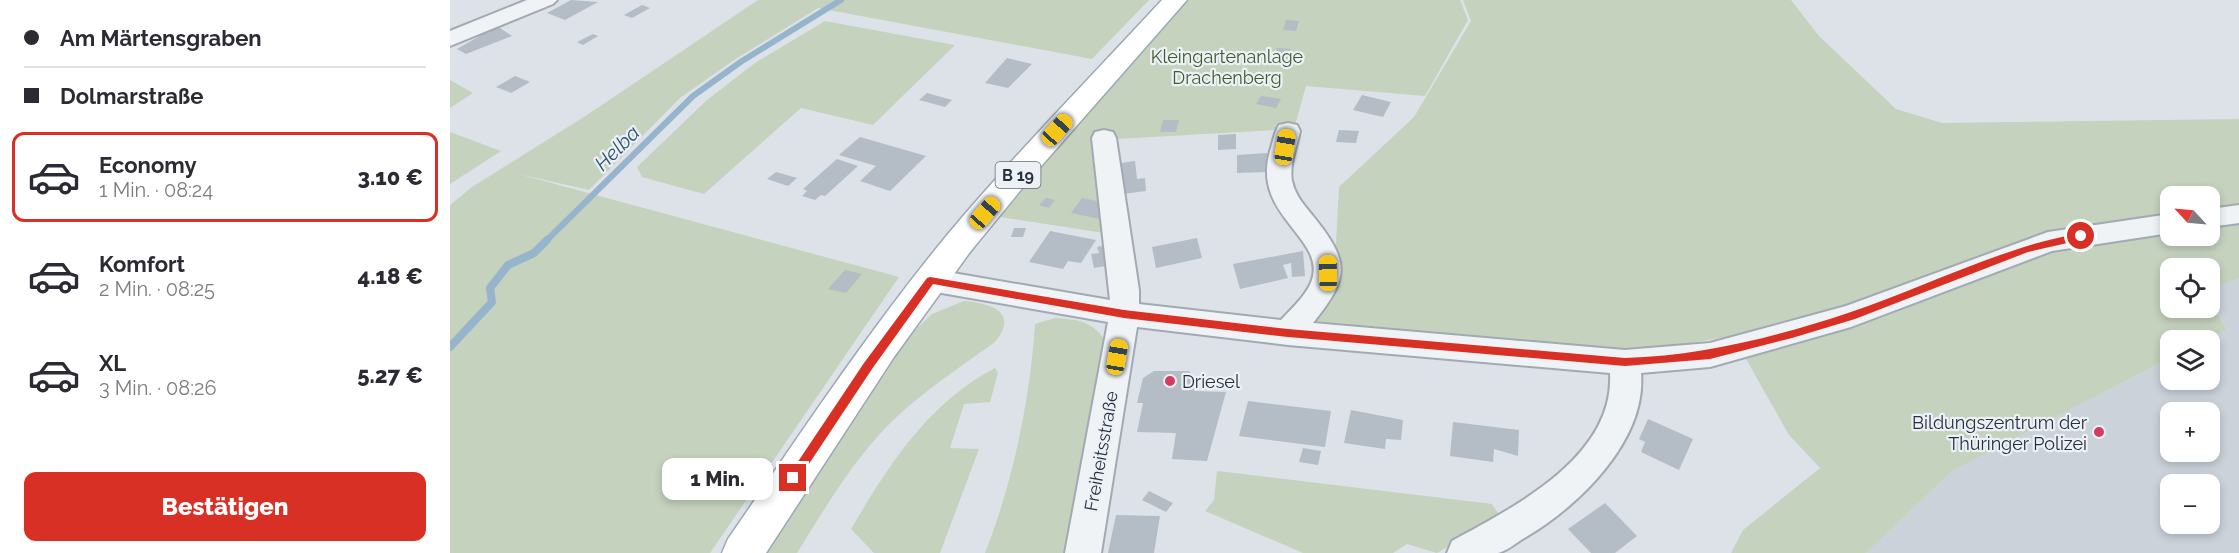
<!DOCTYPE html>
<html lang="de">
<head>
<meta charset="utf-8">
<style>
	:root { --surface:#fff; --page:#f7f7f7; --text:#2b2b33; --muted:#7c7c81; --line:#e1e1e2; --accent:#d93025 }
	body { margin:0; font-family:Raleway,sans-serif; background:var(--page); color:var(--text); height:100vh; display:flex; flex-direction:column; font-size:22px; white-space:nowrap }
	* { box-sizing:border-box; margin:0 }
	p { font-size:20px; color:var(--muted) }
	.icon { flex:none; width:33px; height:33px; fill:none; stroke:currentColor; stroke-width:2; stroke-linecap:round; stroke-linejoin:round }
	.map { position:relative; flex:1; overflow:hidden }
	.panel { display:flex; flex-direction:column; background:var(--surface); width:450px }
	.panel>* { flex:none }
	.top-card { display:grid; align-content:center; height:132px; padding:0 24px; background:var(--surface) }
	.needle { width:39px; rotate:296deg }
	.tools { position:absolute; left:1710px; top:186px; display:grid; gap:12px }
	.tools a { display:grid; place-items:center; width:60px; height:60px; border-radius:12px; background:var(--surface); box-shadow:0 3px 9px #0003; font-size:30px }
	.end { position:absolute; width:27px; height:27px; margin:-14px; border:8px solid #d93025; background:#fff; box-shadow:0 0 0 3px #fff }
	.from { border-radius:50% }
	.bubble { position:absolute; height:42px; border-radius:12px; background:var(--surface); box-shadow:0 3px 9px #0003; font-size:20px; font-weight:800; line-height:42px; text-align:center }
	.car { position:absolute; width:18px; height:36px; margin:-18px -9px; border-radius:8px; box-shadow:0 0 4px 2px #0007; background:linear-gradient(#f5c518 24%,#345 0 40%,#f5c518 0 76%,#345 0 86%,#f5c518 0) }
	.top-card b { display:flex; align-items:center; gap:21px; height:57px; font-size:22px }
	.top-card b+b { border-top:2px solid var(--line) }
	.top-card i { width:15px; height:15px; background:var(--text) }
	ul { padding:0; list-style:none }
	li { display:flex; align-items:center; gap:18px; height:90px; margin:0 12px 9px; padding:0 12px; border:3px solid transparent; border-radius:12px }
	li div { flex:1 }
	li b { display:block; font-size:22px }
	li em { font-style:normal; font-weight:800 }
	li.current { border-color:var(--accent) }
	li>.icon { width:54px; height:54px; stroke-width:1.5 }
	.cta { display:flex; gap:12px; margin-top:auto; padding:12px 24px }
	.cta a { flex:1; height:69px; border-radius:12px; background:var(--accent); color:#fff; font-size:24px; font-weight:800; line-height:69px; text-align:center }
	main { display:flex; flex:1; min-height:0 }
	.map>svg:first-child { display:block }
	.built { fill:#cbd2da; fill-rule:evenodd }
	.green { fill:#c5d2be; fill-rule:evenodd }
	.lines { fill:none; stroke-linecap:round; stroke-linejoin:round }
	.stream-far1 { stroke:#96b4cb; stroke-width:6 }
	.stream { stroke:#96b4cb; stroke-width:8 }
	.building { fill:#b4bcc5 }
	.street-casing { stroke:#a2a9b2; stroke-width:4 }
	.primary-casing { stroke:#9ca8b4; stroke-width:3 }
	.street { fill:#f0f3f6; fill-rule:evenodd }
	.primary { fill:#fff; fill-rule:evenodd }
	.route { fill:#d93025 }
	.poi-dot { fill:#d53a5f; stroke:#edf1f6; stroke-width:2 }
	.labels { text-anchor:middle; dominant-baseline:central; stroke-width:4.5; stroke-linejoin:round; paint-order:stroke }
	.shield { fill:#edf1f6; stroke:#626b77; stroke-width:1.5 }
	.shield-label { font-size:16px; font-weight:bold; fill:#263140 }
	.park-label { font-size:18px; fill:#3e5c32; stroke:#edf1f6 }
	.poi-label { font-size:18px; fill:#263140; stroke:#edf1f6; text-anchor:start }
	.street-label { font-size:18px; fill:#263140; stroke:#edf1f6 }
	.water-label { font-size:20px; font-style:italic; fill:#2e5476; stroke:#edf1f6 }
</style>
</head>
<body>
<main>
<section class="panel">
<div class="top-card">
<b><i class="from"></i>Am Märtensgraben</b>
<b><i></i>Dolmarstraße</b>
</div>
<ul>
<li class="current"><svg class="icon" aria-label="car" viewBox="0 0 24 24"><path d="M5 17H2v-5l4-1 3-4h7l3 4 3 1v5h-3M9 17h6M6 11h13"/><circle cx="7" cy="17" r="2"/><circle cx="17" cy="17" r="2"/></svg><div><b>Economy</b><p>1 Min. · 08:24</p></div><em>3.10 €</em></li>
<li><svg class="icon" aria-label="car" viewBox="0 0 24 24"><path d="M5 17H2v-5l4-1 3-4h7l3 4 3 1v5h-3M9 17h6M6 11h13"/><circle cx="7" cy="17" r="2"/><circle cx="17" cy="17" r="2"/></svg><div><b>Komfort</b><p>2 Min. · 08:25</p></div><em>4.18 €</em></li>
<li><svg class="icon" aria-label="car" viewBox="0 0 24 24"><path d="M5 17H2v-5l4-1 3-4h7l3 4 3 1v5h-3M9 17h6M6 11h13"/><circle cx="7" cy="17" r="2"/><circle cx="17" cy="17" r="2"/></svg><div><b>XL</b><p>3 Min. · 08:26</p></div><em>5.27 €</em></li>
</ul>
<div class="cta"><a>Bestätigen</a></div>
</section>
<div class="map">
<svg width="1789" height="553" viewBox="0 0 1789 553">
	<rect width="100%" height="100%" fill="#dde2e8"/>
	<path class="built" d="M1789 279V553H1416L1502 471 1720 358V380H1760V340H1756L1777 329 1760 301V288ZM1720 412H1760V452H1720ZM1720 484H1760V524H1720Z"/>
	<g class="green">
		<path d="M308 0H699L642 59 368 8 284 60 230 98 139 190 68 174 449 277 260 553H0V205L22 187 137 115Z"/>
		<path d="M734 0H1010L1018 20 975 96 856 86 844 129 650 140 661 234 550 217Z"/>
		<path d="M1013 0H1341L1369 36 1446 109 1492 123 1789 119V279L1760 288V268H1720V308H1760V301L1777 330 1756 340H1720V358L1502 471 1416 553H1281L1293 530 1370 468 1339 435 1283 336 1179 353 874 330 862 319 884 282 889 187 964 117 1021 21ZM1720 196H1760V236H1720Z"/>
		<path d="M375 21 505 45 423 125 351 108 254 194 192 177 187 167 257 100 305 63Z"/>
		<path d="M0 80 23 93 0 108Z"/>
		<path d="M0 132 51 151 0 184Z"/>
		<path d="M514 301C540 303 570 312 545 342 505 371 461 399 428 436 396 472 372 513 347 553H312L456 339 482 314Z"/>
		<path d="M605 318C629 319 644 322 657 343L620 553H535C563 482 580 400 585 324Z"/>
		<path d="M545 368 548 373 540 402 514 404 500 448 529 449 490 553H424L401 529C438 466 478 403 545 368Z"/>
		<path d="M767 471 1042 504 1050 516 987 553 957 544 943 553H853L755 511 764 500Z"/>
	</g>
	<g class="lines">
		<path class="stream-far1" d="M96 241 243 96 292 61 391 0"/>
		<path class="stream" d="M0 347 42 302 40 288 58 265 84 253 97 240"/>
	</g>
	<g class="building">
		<path d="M121 0 148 2 115 20 97 13Z"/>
		<path d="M192 5 200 8 182 18 174 15Z"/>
		<path d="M836 20 849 21 846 31 833 30Z"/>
		<path d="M44 24 62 36 16 54 7 49 28 37 23 32Z"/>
		<path d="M143 34 148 36 133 45 127 42Z"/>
		<path d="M827 48 841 49 837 60 823 59Z"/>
		<path d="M557 58 582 64 558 88 535 83Z"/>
		<path d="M65 76 80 82 61 93 46 87Z"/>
		<path d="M477 93 502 100 495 107 469 100Z"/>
		<path d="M912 95 941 102 933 117 903 110Z"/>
		<path d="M811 96 831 99 826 108 806 104Z"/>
		<path d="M713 120H729L726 132H710Z"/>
		<path d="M889 130 909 131 906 143 886 142Z"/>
		<path d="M786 134V149L768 150V135Z"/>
		<path d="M410 137 424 141 476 156 440 191 410 181 426 166 389 155Z"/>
		<path d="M817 153V172L787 173V155Z"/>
		<path d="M387 159 408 166 375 196 371 195 365 200 352 196 357 191 353 189Z"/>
		<path d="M685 161 687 179 695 178 696 191 673 194 664 164Z"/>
		<path d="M326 172 347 178 338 186 317 179Z"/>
		<path d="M596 198 605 200 599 208 589 205Z"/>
		<path d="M632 198 652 202 650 219 621 213Z"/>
		<path d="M564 228H576L573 237H561Z"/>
		<path d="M600 231 646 240 631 263 618 261 613 269 579 262Z"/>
		<path d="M747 238 752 258 706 268 702 247Z"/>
		<path d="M656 245 661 265 644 268 641 254 649 253 647 247Z"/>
		<path d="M853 251 855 276 842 277 841 263 833 265 838 278 790 289 783 264Z"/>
		<path d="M395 270 412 274 396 293 378 289Z"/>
		<path d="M704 371H739L746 379 744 391 776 392 757 461 722 459 726 433 687 432 693 403H687L693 378Z"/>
		<path d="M798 401 881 411 875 447 789 436Z"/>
		<path d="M901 410 953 420 951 440 936 439 935 449 894 443Z"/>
		<path d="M1198 419 1243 439 1229 470 1191 452 1195 442 1189 439Z"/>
		<path d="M1003 422 1069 430 1068 456 1044 449 1043 462 1000 456Z"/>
		<path d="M853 448 871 451 868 465 849 462Z"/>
		<path d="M699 491 723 503 716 512 692 500Z"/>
		<path d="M1155 503 1187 536 1165 553H1141L1118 529Z"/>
		<path d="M666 515 710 516 704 553H658Z"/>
	</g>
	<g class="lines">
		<defs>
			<g id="street">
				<path d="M77 0H107L103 4 0 46V31Z"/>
				<path d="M838 123 847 125 850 131C847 147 839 164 842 181 845 195 854 205 863 216 900 262 900 277 863 323L1175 350 1260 343 1396 306 1598 232 1720 214V233L1602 251 1401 327 1260 367 1191 373C1197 440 1129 506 1076 537 1067 542 1057 551 1048 553 1033 553 1013 553 997 553L1002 541C1064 507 1165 457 1160 373L838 345 687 327 651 553H615L658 322 480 291 470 288 466 280 470 272 480 269 660 300 642 138 645 132 654 130 663 132 666 138 689 290V304L831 320C841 309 857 295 862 280 876 237 801 216 820 151 823 142 824 133 829 125Z"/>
				<path d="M1789 205V223L1760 227V209Z"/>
			</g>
			<path id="primary" d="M712 0H737L579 180 520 252 444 357 316 553H272L278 539C349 436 418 331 498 234 566 153 640 78 712 0Z"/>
		</defs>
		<use href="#street" class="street-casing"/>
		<use href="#primary" class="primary-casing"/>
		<use href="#street" class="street"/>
		<use href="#primary" class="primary"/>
	</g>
	<path class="route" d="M1631 233 1635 234V239L1578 252 1405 319 1342 338 1260 359 1175 366 838 337 674 318 483 284 422 369 347 482 343 483 337 478 414 363 477 278 480 277 674 310 838 329 1175 358C1251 356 1326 337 1398 313 1457 293 1514 266 1574 247 1592 241 1612 237 1631 233Z"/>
	<g class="poi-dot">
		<circle cx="720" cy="381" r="6"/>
		<circle cx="1649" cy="432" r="6"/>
	</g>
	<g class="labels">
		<rect class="shield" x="545.5" y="162" width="45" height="26" rx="4.5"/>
		<g class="shield-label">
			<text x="568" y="175">B 19</text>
		</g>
		<g class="park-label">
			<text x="777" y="56">Kleingartenanlage<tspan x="777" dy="21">Drachenberg</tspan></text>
		</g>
		<g class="poi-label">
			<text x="732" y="381">Driesel</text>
			<text x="1637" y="422" text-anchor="end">Bildungszentrum der<tspan x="1637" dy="21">Thüringer Polizei</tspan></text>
		</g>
		<g class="street-label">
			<text transform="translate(651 451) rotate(-80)">Freiheitsstraße</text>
		</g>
		<g class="water-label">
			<text transform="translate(167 148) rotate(-45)">Helba</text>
		</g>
	</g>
</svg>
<div class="tools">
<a><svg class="needle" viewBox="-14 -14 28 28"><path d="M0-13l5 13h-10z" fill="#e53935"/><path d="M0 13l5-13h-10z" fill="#7c7c81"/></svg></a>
<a><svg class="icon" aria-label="locate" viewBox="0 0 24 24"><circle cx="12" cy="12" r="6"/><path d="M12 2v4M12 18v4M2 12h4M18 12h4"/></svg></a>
<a><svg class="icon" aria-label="layers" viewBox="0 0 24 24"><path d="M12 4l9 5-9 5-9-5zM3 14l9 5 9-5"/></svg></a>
<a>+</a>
<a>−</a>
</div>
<i class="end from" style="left:1631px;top:236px"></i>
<i class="end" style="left:343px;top:478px"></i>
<div class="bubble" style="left:212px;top:458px;width:111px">1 Min.</div>
<i class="car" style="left:607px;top:130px;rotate:42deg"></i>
<i class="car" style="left:835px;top:147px;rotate:9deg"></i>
<i class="car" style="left:535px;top:213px;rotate:41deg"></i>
<i class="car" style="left:878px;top:273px;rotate:359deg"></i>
<i class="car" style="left:667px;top:357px;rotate:10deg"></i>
</div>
</main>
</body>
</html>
